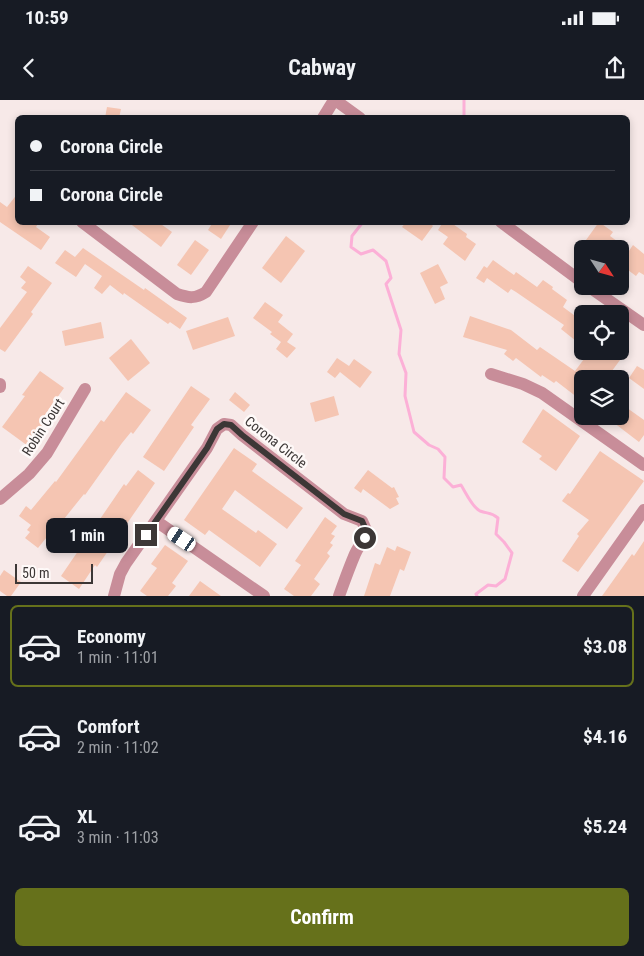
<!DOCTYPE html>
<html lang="en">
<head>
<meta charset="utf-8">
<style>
	:root { --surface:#171b24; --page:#242831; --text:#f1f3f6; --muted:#9ea1a6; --line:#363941; --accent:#66711b }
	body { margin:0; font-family:"Roboto Condensed",sans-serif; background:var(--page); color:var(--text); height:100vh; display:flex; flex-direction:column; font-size:19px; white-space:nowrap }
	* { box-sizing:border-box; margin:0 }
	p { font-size:16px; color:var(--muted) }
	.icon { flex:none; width:28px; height:28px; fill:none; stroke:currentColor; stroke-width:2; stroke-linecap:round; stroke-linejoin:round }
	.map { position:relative; height:496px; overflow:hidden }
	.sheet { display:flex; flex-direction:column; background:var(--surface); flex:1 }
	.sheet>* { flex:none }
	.guide { position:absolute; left:15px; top:15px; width:615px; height:110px; border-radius:8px; box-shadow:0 2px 8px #0003; display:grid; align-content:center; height:110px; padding:0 15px; background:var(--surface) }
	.needle { width:32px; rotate:126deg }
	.tools { position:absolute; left:574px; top:140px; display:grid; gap:10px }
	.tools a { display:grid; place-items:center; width:55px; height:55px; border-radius:8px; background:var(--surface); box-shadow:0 2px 8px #0003; font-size:25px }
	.scale { position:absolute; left:15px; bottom:12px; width:78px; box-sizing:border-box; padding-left:5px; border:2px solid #3c3736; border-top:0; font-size:14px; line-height:18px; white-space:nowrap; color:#3c3736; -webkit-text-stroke:4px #fef9f8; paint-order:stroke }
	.end { position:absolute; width:22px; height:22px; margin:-11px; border:6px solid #3c3736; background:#fff; box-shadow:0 0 0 2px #fff }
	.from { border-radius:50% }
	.bubble { position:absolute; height:35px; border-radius:8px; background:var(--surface); box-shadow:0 2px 8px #0003; font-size:16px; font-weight:700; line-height:35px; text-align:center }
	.car { position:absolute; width:15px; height:30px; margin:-15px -8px; border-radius:6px; box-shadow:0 0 4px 1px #0007; background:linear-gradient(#fff 24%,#345 0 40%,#fff 0 76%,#345 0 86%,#fff 0) }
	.guide b { display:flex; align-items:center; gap:18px; height:48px; font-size:19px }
	.guide b+b { border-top:1px solid var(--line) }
	.guide i { width:12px; height:12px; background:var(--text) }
	ul { padding:9px 0 0; list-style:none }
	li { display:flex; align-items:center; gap:15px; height:82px; margin:0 10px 8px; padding:0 5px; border:2px solid transparent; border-radius:8px }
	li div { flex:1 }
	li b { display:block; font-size:19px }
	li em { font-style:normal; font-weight:700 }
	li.current { border-color:var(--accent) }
	li>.icon { width:45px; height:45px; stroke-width:1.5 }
	.action { display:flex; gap:10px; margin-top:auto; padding:10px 15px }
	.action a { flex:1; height:58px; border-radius:8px; background:var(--accent); color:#fff; font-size:20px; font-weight:700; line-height:58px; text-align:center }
	.status { display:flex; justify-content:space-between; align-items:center; height:35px; padding:0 25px; background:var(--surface); direction:ltr }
	.status svg { height:14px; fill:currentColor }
	header { display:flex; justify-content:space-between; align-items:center; height:65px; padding:0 15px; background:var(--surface); font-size:22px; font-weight:700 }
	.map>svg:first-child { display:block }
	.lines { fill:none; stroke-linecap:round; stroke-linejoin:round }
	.stream { stroke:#fcb0d7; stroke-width:3 }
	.building { fill:#f5c5b2 }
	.minor { stroke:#c88d99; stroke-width:12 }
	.route { stroke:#3c3736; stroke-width:6 }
	.labels { text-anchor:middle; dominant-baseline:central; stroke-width:5; stroke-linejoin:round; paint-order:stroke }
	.street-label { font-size:14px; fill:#3c3736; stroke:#fef9f8 }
</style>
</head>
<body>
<div class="status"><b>10:59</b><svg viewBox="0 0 49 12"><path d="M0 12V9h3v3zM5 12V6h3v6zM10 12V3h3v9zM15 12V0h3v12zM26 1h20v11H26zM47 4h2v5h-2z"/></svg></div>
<header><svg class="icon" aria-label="back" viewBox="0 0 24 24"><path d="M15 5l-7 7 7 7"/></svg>Cabway<svg class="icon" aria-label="share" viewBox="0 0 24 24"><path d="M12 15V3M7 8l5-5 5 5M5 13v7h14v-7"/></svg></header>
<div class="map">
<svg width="644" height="496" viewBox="0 0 644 496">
	<rect width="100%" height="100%" fill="#f7e9e8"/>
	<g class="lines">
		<g class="stream">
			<path d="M464 0V18"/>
			<path d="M363 122 352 136 351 147 361 154 373 150 386 161 391 178 386 184 401 230 399 254 406 273 405 296 414 332 429 345 438 349 445 357 444 378 453 387 461 385C466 393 472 407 480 411 488 414 491 412 498 418L496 434 504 442 512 453 505 479 496 486 488 485 476 494 477 496"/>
		</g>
	</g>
	<g class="building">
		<path d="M107 7 121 9 119 18H105Z"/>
		<path d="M18 93V122H39L36 127 50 137 41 150 0 122V102L7 107Z"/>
		<path d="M128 122H158L172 132 161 147Z"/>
		<path d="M213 122H232L221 139 208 130Z"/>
		<path d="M406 122H429L433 126 422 141 402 127Z"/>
		<path d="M443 122H450L467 134 466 137 476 144 465 161 443 144 448 137 438 130Z"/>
		<path d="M599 122 613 132 610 136 628 149H599L586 140Z"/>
		<path d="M286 136 305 151 281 183 262 168Z"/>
		<path d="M195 140 209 150 191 175 177 165Z"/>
		<path d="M633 145 644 154V175L639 172 636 176 620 164Z"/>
		<path d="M83 148 144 190 145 188 187 218 180 229 170 222 168 224 124 193 123 195 110 185 102 194 94 188 102 176 85 164 76 177 55 163 65 150 75 157Z"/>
		<path d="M493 160 514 175 516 172 537 187 543 180 553 187 552 189 567 200 563 207 582 221V232L576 241 561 229 564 225 516 192 511 189 508 193 487 178 484 183 476 178 484 166 487 168Z"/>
		<path d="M438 164 448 183 440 187 445 199 435 204 420 173Z"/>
		<path d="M28 166 52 183 31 212 33 214 5 252 0 249V228L27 192 21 188 26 182 20 177Z"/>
		<path d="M265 202 283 215 278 222 293 234 287 242 296 248 287 258 276 249 281 242 270 234 272 232 253 218Z"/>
		<path d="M470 216 511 230 537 250 540 247 575 271 590 251H609L620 260 606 279H582V301L556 281 554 283 542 275 541 277 516 258 513 261 504 254 507 250 463 237Z"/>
		<path d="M228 217 235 236 193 250 186 231Z"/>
		<path d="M101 222 104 238 65 246 62 231Z"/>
		<path d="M131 239 150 263 128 281 109 258Z"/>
		<path d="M337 258 349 266 354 259 372 272 360 288 340 272 335 278 327 272Z"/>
		<path d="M637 266 644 270V289L629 278Z"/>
		<path d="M40 271 64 288 42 319 46 322 28 346 2 327 25 296 22 295Z"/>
		<path d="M191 286 210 299 191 325 194 327 164 371 143 357Z"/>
		<path d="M126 292 151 310 133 334 131 332 122 343 85 395 84 394 60 424 59 422 38 448 25 438 30 432 27 430 31 425 19 416 26 406 31 410 55 381 56 382 101 320 104 322Z"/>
		<path d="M235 292 250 305 244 312 229 300Z"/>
		<path d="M334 296 339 315 315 322 310 303Z"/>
		<path d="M620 303 644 320V335L639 342 605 316H620Z"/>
		<path d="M543 309 580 336 556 371 539 359 542 356 522 342Z"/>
		<path d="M234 348 257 364 252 371 303 408 287 429 235 390 222 409 256 433 258 430 277 444 260 467 209 430 205 435 184 420Z"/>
		<path d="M600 351 644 381 578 472 562 461 579 436 577 434 589 420 562 401 568 393 570 394Z"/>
		<path d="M138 370 155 383 97 467 95 465 79 489 61 476 124 384 126 386Z"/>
		<path d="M368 370 392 388 394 387 399 397 396 398 399 404 390 409 363 389 361 393 354 388Z"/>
		<path d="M325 417 337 426 331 434 335 436 330 443 333 445 327 453 330 456 314 479 320 484 311 496H294L284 489 301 465 295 461Z"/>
		<path d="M644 441V496H602L632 454 634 456Z"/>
		<path d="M165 445 188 461 172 483 176 486 168 496H147L140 491 157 468 151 464Z"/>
		<path d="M397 446 411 452 404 471 400 469 390 496H364L375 463 380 465 387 447 395 451Z"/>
		<path d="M4 470 21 482 11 496H7L0 491V476Z"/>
		<path d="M200 481 221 496H189Z"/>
	</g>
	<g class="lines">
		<g class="minor">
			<path d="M335 0 360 18"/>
			<path d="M323 18 334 0"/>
			<path d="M82 122 177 194C189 198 195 199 206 192L253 122"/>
			<path d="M501 122 582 182"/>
			<path d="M588 186 644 225"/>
			<path d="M491 274 523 284 542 293 644 365"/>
			<path d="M0 284V287"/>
			<path d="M0 399 29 374 47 353 85 289"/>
			<path d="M156 421 264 496"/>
			<path d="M114 496 120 474 126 463 207 348 217 329 224 324 231 325 242 335 344 414 362 421 366 430C365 439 359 445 355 454 349 468 344 482 339 496"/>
			<path d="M583 496 644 410"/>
		</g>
	</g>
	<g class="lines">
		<path class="route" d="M146 435 207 348 217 329 224 324 231 325 242 335 344 414 362 421 366 430 365 438"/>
	</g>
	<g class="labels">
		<g class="street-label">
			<text transform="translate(43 327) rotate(-57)">Robin Court</text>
			<text transform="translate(276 342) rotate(38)">Corona Circle</text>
		</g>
	</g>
</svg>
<div class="tools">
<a><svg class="needle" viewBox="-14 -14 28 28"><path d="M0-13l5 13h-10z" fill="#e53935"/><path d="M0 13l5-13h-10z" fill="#9ea1a6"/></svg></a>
<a><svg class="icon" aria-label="locate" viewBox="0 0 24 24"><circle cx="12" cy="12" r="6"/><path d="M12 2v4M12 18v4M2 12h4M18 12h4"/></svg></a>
<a><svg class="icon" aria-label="layers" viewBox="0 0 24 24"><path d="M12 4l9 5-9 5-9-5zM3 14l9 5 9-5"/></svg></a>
</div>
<div class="scale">50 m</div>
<i class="end from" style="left:365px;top:438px"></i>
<i class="end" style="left:146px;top:435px"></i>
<div class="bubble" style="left:46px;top:418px;width:82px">1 min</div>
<i class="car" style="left:182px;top:439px;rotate:304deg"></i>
<div class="guide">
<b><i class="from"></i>Corona Circle</b>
<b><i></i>Corona Circle</b>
</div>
</div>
<section class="sheet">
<ul>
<li class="current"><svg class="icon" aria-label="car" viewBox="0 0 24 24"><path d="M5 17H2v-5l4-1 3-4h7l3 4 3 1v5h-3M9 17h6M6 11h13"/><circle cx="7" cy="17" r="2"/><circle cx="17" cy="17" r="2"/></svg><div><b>Economy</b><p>1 min · 11:01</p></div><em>$3.08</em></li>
<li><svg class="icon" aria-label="car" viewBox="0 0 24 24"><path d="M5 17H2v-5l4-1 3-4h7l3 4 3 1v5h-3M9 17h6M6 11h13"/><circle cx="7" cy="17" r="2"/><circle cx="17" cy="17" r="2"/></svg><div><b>Comfort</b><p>2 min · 11:02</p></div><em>$4.16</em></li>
<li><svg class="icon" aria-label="car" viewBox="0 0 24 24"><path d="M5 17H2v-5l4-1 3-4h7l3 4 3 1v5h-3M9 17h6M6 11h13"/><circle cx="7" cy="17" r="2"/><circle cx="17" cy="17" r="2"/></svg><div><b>XL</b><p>3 min · 11:03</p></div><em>$5.24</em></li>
</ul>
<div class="action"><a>Confirm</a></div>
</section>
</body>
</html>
